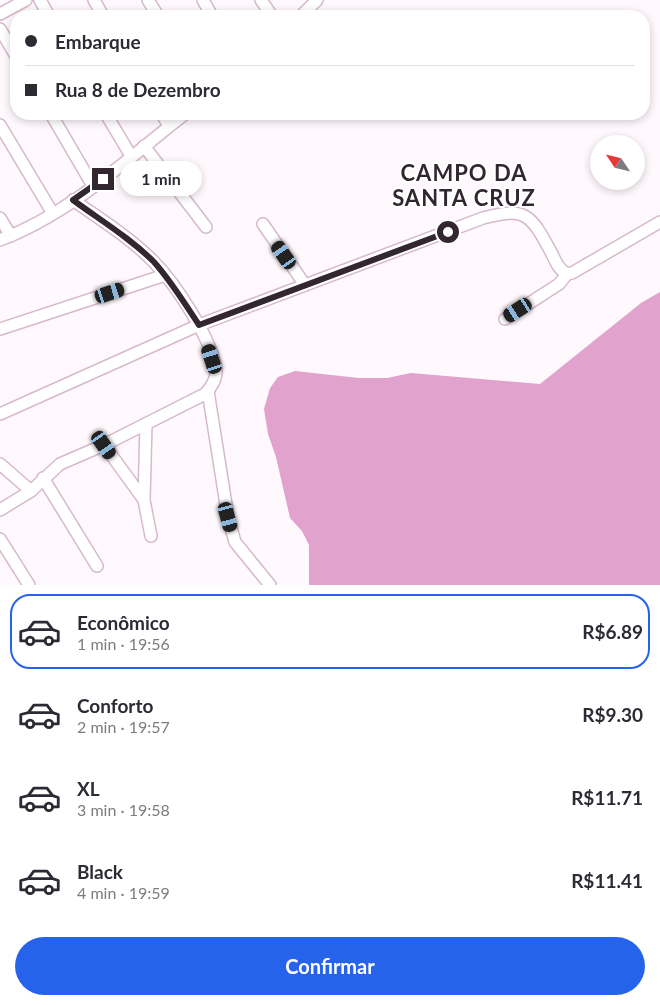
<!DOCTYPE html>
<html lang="pt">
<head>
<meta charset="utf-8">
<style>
	:root { --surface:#fff; --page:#f2f2f3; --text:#2b2b33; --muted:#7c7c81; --line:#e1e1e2; --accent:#2563eb }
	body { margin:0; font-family:Lato,sans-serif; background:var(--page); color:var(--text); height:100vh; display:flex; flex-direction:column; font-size:19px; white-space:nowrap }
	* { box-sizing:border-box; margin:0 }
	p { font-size:16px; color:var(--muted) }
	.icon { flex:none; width:28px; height:28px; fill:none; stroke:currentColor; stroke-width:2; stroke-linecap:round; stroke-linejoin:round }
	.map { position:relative; height:585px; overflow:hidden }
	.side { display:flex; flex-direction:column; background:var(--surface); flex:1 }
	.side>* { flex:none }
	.banner { position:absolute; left:10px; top:10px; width:640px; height:110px; border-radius:20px; box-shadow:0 2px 8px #0003; display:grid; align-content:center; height:110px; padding:0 15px; background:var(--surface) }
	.needle { width:32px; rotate:305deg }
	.fabs { position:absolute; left:590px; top:135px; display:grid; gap:10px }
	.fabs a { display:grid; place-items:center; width:55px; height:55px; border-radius:50%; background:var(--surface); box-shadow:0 2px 8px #0003; font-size:25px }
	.end { position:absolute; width:22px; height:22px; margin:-11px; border:6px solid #33272f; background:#fff; box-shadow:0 0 0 2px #fff }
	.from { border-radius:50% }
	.bubble { position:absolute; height:35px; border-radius:18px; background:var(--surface); box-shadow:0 2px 8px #0003; font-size:16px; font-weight:700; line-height:35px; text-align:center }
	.car { position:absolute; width:15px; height:30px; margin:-15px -8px; border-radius:6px; box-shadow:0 0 4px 1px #0007; background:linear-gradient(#222 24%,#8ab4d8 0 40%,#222 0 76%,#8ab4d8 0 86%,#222 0) }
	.banner b { display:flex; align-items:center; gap:18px; height:48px; font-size:19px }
	.banner b+b { border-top:1px solid var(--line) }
	.banner i { width:12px; height:12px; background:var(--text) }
	ul { padding:9px 0 0; list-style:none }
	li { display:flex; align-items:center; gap:15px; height:75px; margin:0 10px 8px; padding:0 5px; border:2px solid transparent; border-radius:20px }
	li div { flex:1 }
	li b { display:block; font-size:19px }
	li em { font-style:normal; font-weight:700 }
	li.on { border-color:var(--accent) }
	li>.icon { width:45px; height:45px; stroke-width:1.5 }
	.action { display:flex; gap:10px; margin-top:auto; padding:10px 15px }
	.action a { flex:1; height:58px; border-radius:30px; background:var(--accent); color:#fff; font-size:20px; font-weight:700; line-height:58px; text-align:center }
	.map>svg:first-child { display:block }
	.forest { fill:#e2a2ce }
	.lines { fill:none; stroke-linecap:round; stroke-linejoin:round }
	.street-casing { stroke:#d7b9cd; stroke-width:14 }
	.street { stroke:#fff; stroke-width:11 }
	.route { stroke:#33272f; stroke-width:6 }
	.labels { text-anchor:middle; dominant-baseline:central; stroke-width:4; stroke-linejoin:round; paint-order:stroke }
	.district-label { font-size:22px; font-weight:bold; letter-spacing:1px; fill:#33272f; stroke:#fff }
</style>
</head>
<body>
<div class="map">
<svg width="660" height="585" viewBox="0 0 660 585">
	<rect width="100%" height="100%" fill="#fff8fc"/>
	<path class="forest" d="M660 292V585H309V545L302 531 290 518 276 457 268 434 264 409 270 388 278 377 295 371 359 378H387L411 373 540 384 641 303Z"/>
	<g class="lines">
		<defs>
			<g id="street">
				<path d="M40 0 49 16"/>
				<path d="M94 0 103 16"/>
				<path d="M148 0 158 16"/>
				<path d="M203 0 212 16"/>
				<path d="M261 0 272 16"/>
				<path d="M0 14 26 0"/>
				<path d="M301 16 317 0"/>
				<path d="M0 29 16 56"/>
				<path d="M51 114 93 186"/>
				<path d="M106 114 131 156"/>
				<path d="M162 114 169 126"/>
				<path d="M0 125 52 212"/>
				<path d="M144 146 206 227"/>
				<path d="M0 218 11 236"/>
				<path d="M263 224 305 285"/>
				<path d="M0 240C70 214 127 159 185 114"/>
				<path d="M567 274 572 273 660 222"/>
				<path d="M505 319 559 284 567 274"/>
				<path d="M0 329 165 275"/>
				<path d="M208 391 228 517 235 542 270 585"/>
				<path d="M0 414 199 325 483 218C525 207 530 213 551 252 555 260 558 269 567 274"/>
				<path d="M146 424 144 500 151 536"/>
				<path d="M104 445 144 500"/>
				<path d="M0 464 31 491"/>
				<path d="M43 478 97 566"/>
				<path d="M0 510 31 491 60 464 104 445 205 394C211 388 217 378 216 370 212 339 175 283 153 261 129 237 100 219 73 200"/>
				<path d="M0 539 29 585"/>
			</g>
		</defs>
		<use href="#street" class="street-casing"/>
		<use href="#street" class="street"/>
	</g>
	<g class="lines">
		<path class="route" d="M103 179 73 200C100 220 130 238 154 262 171 281 185 304 199 325L448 232"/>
	</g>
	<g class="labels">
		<g class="district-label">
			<text x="464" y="172">CAMPO DA<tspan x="464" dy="25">SANTA CRUZ</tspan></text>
		</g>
	</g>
</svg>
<div class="fabs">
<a><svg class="needle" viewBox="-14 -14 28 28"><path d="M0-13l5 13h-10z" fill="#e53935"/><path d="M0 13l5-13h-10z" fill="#7c7c81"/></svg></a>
</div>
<i class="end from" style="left:448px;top:232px"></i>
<i class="end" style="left:103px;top:179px"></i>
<div class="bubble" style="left:120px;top:161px;width:82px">1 min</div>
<i class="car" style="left:284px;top:255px;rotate:325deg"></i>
<i class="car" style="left:110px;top:293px;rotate:72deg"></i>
<i class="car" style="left:518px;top:310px;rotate:237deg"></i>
<i class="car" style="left:212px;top:359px;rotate:342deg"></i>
<i class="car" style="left:104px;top:445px;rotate:145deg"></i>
<i class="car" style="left:228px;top:517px;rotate:165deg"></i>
<div class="banner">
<b><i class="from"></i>Embarque</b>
<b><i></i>Rua 8 de Dezembro</b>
</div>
</div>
<section class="side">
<ul>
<li class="on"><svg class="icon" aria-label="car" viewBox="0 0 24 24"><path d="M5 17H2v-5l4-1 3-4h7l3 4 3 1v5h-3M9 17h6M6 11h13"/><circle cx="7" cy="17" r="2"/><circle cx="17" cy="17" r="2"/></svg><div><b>Econômico</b><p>1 min · 19:56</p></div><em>R$6.89</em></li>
<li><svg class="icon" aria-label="car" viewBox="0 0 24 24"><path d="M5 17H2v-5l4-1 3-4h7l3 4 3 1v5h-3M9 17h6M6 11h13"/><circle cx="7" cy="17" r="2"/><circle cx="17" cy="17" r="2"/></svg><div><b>Conforto</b><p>2 min · 19:57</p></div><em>R$9.30</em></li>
<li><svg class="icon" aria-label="car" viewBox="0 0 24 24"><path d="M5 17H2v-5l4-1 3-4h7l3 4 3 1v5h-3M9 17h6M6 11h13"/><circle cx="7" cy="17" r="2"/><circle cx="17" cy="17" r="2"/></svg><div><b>XL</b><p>3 min · 19:58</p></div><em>R$11.71</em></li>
<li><svg class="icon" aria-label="car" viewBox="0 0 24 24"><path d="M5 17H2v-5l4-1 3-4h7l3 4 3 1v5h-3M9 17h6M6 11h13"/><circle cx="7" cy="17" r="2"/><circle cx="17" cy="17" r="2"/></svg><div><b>Black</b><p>4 min · 19:59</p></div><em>R$11.41</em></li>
</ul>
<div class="action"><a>Confirmar</a></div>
</section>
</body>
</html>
